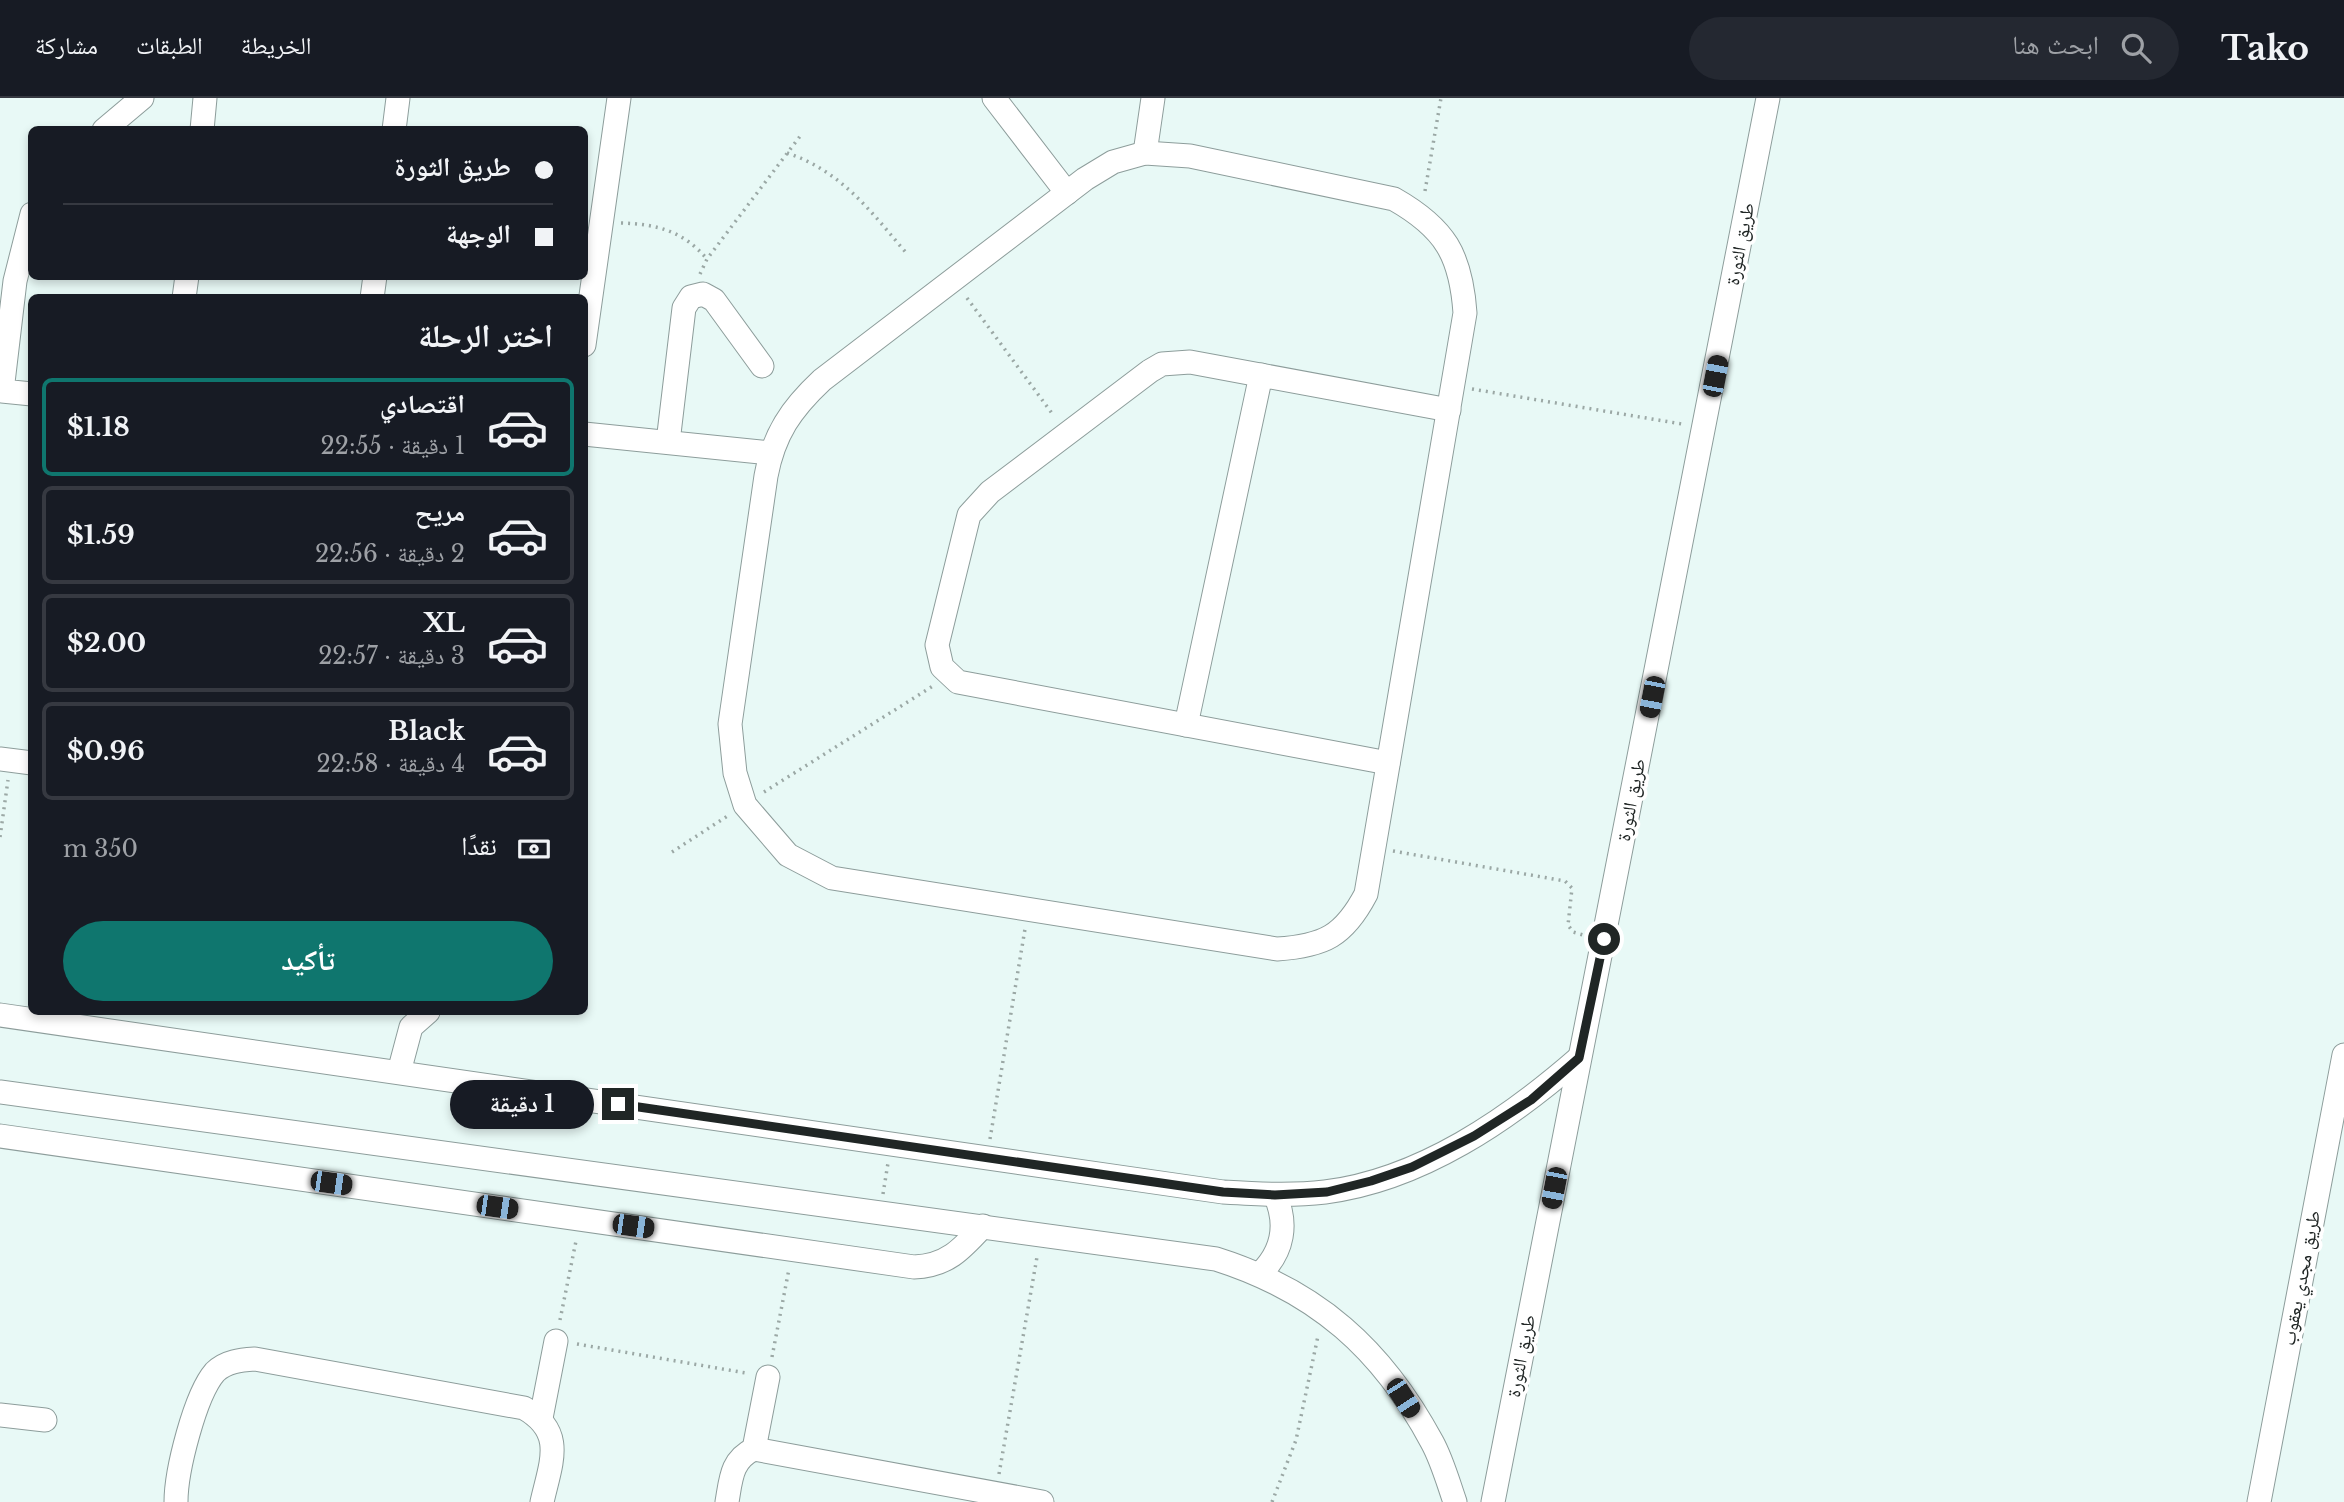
<!DOCTYPE html>
<html lang="ar">
<head>
<meta charset="utf-8">
<style>
	:root { --surface:#171b24; --page:#242831; --text:#f1f3f6; --muted:#9ea1a6; --line:#363941; --accent:#0f766e }
	body { margin:0; font-family:"Libre Baskerville","Noto Naskh Arabic",serif; background:var(--page); color:var(--text); direction:rtl; height:100vh; display:flex; flex-direction:column; font-size:26px; white-space:nowrap }
	* { box-sizing:border-box; margin:0 }
	p { font-size:23px; color:var(--muted) }
	.icon { flex:none; width:38px; height:38px; fill:none; stroke:currentColor; stroke-width:2; stroke-linecap:round; stroke-linejoin:round }
	.map { position:relative; flex:1; overflow:hidden; direction:ltr }
	.side { position:absolute; left:28px; top:196px; width:560px; height:721px; display:flex; flex-direction:column; background:var(--surface); border-radius:10px; box-shadow:0 4px 10px #0003; direction:rtl }
	.side>* { flex:none }
	.hud { position:absolute; left:28px; top:28px; width:560px; height:154px; border-radius:10px; box-shadow:0 4px 10px #0003; direction:rtl; display:grid; align-content:center; height:154px; padding:0 35px; background:var(--surface) }
	.end { position:absolute; width:32px; height:32px; margin:-16px; border:9px solid #202625; background:#fff; box-shadow:0 0 0 4px #fff }
	.from { border-radius:50% }
	.bubble { position:absolute; height:49px; border-radius:24px; background:var(--surface); box-shadow:0 4px 10px #0003; font-size:23px; font-weight:700; line-height:49px; text-align:center; direction:rtl }
	.car { position:absolute; width:21px; height:42px; margin:-21px -10px; border-radius:9px; box-shadow:0 0 5px 2px #0007; background:linear-gradient(#222 24%,#8ab4d8 0 40%,#222 0 76%,#8ab4d8 0 86%,#222 0) }
	.hud b { display:flex; align-items:center; gap:24px; height:66px; font-size:26px }
	.hud b+b { border-top:2px solid var(--line) }
	.hud i { width:18px; height:18px; background:var(--text) }
	ul { padding:0; list-style:none }
	li { display:flex; align-items:center; gap:21px; height:98px; margin:0 14px 10px; padding:0 21px; border:4px solid var(--line); border-radius:10px }
	li div { flex:1 }
	li b { display:block; font-size:26px }
	li em { font-style:normal; font-weight:700 }
	li.on { border-color:var(--accent) }
	li>.icon { width:63px; height:63px; stroke-width:1.5 }
	h2 { padding:0 35px; font-size:32px; line-height:84px }
	.pay { display:flex; align-items:center; gap:18px; height:77px; padding:0 35px; font-size:26px }
	.pay p { margin-inline-start:auto }
	.action { display:flex; gap:14px; margin-top:auto; padding:14px 35px }
	.action a { flex:1; height:80px; border-radius:42px; background:var(--accent); color:#fff; font-size:28px; font-weight:700; line-height:80px; text-align:center }
	header { display:flex; align-items:center; gap:42px; box-sizing:border-box; height:98px; padding:0 35px; background:var(--surface); border-bottom:2px solid var(--line) }
	header strong { font-size:33px }
	nav { display:flex; gap:38px; margin-inline-start:auto; font-size:24px }
	.search { width:490px; height:63px; background:var(--page); display:flex; align-items:center; gap:18px; box-sizing:border-box; padding:0 24px; border-radius:38px; color:var(--muted); font-size:26px }
	.map>svg:first-child { display:block }
	.lines { fill:none; stroke-linecap:round; stroke-linejoin:round }
	.minor-casing { stroke:#8d9d9b; stroke-width:25 }
	.path { stroke:#9ba8a5; stroke-width:3.5; stroke-dasharray:2 5; stroke-linecap:butt }
	.minor { stroke:#fff; stroke-width:23 }
	.route { stroke:#202625; stroke-width:9 }
	.labels { text-anchor:middle; dominant-baseline:central; stroke-width:7; stroke-linejoin:round; paint-order:stroke }
	.street-label { font-size:19px; fill:#202625; stroke:#fff }
</style>
</head>
<body>
<header>
<strong>Tako</strong>
<div class="search"><svg class="icon" aria-label="search" viewBox="0 0 24 24"><circle cx="10" cy="10" r="6"/><path d="M15 15l6 6"/></svg>ابحث هنا</div>
<nav><a>الخريطة</a><a>الطبقات</a><a>مشاركة</a></nav>
</header>
<div class="map">
<svg width="2344" height="1404" viewBox="0 0 2344 1404">
	<rect width="100%" height="100%" fill="#e8f9f6"/>
	<g class="lines">
		<defs>
			<g id="minor">
				<path d="M994 0 1067 95"/>
				<path d="M104 32 142 0"/>
				<path d="M202 32 205 0"/>
				<path d="M394 32 398 0"/>
				<path d="M1145 55 1190 58 1394 101C1445 130 1461 157 1465 215L1366 796C1344 838 1324 848 1277 851L832 780 788 757 745 707 735 675 730 626 766 378C774 336 791 311 822 282L1085 81 1113 64Z"/>
				<path d="M1145 55 1153 0"/>
				<path d="M32 116 15 183 2 293 32 296"/>
				<path d="M184 200 187 178"/>
				<path d="M372 200 375 178"/>
				<path d="M584 247 619 0"/>
				<path d="M584 336 770 355"/>
				<path d="M668 344 684 210 691 199 703 196 714 202 762 268"/>
				<path d="M1186 627 1261 277"/>
				<path d="M0 661 32 665"/>
				<path d="M1388 665 958 584 942 569 937 547 969 417 990 394 1150 273 1162 266 1190 264 1449 312"/>
				<path d="M0 917 1223 1094C1257 1096 1291 1098 1325 1094 1421 1082 1509 1021 1579 960"/>
				<path d="M399 974 411 929 428 914"/>
				<path d="M0 994 1216 1161C1317 1193 1382 1251 1432 1344 1442 1362 1448 1384 1455 1404"/>
				<path d="M0 1038 914 1169C947 1168 962 1151 983 1128"/>
				<path d="M1261 1175C1283 1153 1288 1126 1275 1097"/>
				<path d="M0 1317 45 1322"/>
				<path d="M541 1320 556 1243"/>
				<path d="M754 1351 768 1279"/>
				<path d="M176 1404C176 1373 195 1297 215 1274 226 1263 241 1262 255 1261L524 1310C566 1334 551 1364 542 1404"/>
				<path d="M727 1404C731 1381 731 1362 754 1351L1042 1404"/>
				<path d="M1493 1404 1768 0"/>
				<path d="M2259 1404 2344 957"/>
			</g>
		</defs>
		<use href="#minor" class="minor-casing"/>
		<g class="path">
			<path d="M787 55C842 73 872 115 908 157"/>
			<path d="M1425 93 1441 0"/>
			<path d="M621 125C657 126 683 133 707 161"/>
			<path d="M700 176 707 161 801 37"/>
			<path d="M967 200 1054 318"/>
			<path d="M1472 291 1682 326"/>
			<path d="M764 694 933 588"/>
			<path d="M0 739 8 682"/>
			<path d="M1393 753 1565 783 1572 790 1568 827 1573 834 1583 837"/>
			<path d="M672 754 729 717"/>
			<path d="M990 1041 1025 831"/>
			<path d="M883 1096 888 1065"/>
			<path d="M560 1222 576 1143"/>
			<path d="M577 1246 746 1275"/>
			<path d="M772 1259 789 1171"/>
			<path d="M999 1376 1037 1159"/>
			<path d="M1272 1404 1296 1342 1318 1238"/>
		</g>
		<use href="#minor" class="minor"/>
	</g>
	<g class="lines">
		<path class="route" d="M618 1006 1223 1094 1275 1097 1327 1094 1371 1083 1412 1069 1474 1038 1531 1002 1579 960 1604 841"/>
	</g>
	<g class="labels">
		<g class="street-label">
			<text transform="translate(1740 146) rotate(-79)">طريق الثورة</text>
			<text transform="translate(1631 702) rotate(-79)">طريق الثورة</text>
			<text transform="translate(2301 1180) rotate(-79)">طريق مجدي يعقوب</text>
			<text transform="translate(1521 1258) rotate(-79)">طريق الثورة</text>
		</g>
	</g>
</svg>
<i class="end from" style="left:1604px;top:841px"></i>
<i class="end" style="left:618px;top:1006px"></i>
<div class="bubble" style="left:450px;top:982px;width:144px">1 دقيقة</div>
<i class="car" style="left:1715px;top:278px;rotate:11deg"></i>
<i class="car" style="left:1652px;top:599px;rotate:191deg"></i>
<i class="car" style="left:331px;top:1085px;rotate:98deg"></i>
<i class="car" style="left:1554px;top:1090px;rotate:191deg"></i>
<i class="car" style="left:497px;top:1109px;rotate:98deg"></i>
<i class="car" style="left:633px;top:1128px;rotate:98deg"></i>
<i class="car" style="left:1403px;top:1300px;rotate:147deg"></i>
<div class="hud">
<b><i class="from"></i>طريق الثورة</b>
<b><i></i>الوجهة</b>
</div>
<section class="side">
<h2>اختر الرحلة</h2>
<ul>
<li class="on"><svg class="icon" aria-label="car" viewBox="0 0 24 24"><path d="M5 17H2v-5l4-1 3-4h7l3 4 3 1v5h-3M9 17h6M6 11h13"/><circle cx="7" cy="17" r="2"/><circle cx="17" cy="17" r="2"/></svg><div><b>اقتصادي</b><p>1 دقيقة · 22:55</p></div><em>$1.18</em></li>
<li><svg class="icon" aria-label="car" viewBox="0 0 24 24"><path d="M5 17H2v-5l4-1 3-4h7l3 4 3 1v5h-3M9 17h6M6 11h13"/><circle cx="7" cy="17" r="2"/><circle cx="17" cy="17" r="2"/></svg><div><b>مريح</b><p>2 دقيقة · 22:56</p></div><em>$1.59</em></li>
<li><svg class="icon" aria-label="car" viewBox="0 0 24 24"><path d="M5 17H2v-5l4-1 3-4h7l3 4 3 1v5h-3M9 17h6M6 11h13"/><circle cx="7" cy="17" r="2"/><circle cx="17" cy="17" r="2"/></svg><div><b>XL</b><p>3 دقيقة · 22:57</p></div><em>$2.00</em></li>
<li><svg class="icon" aria-label="car" viewBox="0 0 24 24"><path d="M5 17H2v-5l4-1 3-4h7l3 4 3 1v5h-3M9 17h6M6 11h13"/><circle cx="7" cy="17" r="2"/><circle cx="17" cy="17" r="2"/></svg><div><b>Black</b><p>4 دقيقة · 22:58</p></div><em>$0.96</em></li>
</ul>
<div class="pay"><svg class="icon" aria-label="cash" viewBox="0 0 24 24"><path d="M3 7h18v10H3z"/><circle cx="12" cy="12" r="2"/></svg>نقدًا<p>350 m</p></div>
<div class="action"><a>تأكيد</a></div>
</section>
</div>
</body>
</html>
